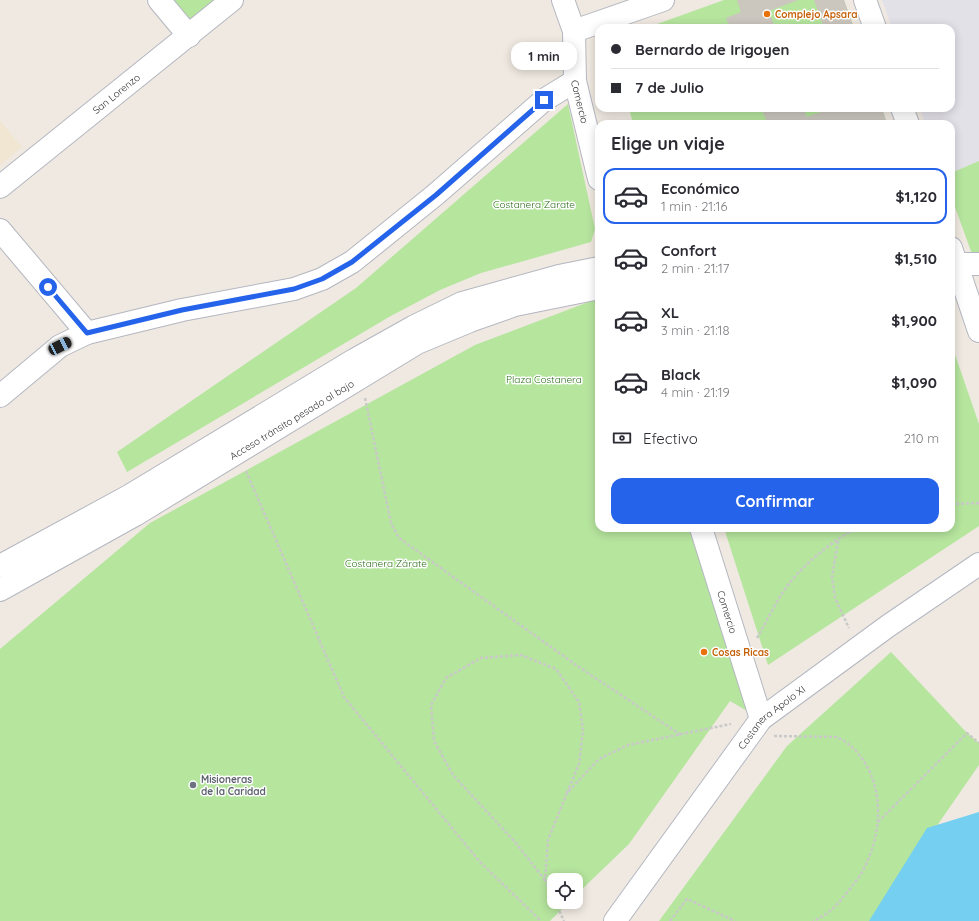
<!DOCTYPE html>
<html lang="es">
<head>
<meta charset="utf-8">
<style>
	:root { --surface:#fff; --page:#f2f2f3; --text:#2b2b33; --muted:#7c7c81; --line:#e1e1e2; --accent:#2563eb }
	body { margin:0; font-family:Quicksand,sans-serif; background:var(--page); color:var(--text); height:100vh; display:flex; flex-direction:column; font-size:15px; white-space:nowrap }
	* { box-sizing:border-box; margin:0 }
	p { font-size:13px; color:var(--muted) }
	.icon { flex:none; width:22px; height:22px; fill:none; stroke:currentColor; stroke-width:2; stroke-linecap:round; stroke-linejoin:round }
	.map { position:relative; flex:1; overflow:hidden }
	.details { position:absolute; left:595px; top:120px; width:360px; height:412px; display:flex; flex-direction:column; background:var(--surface); border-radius:12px; box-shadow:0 2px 10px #0003 }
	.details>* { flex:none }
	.banner { position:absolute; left:595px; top:24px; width:360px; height:88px; border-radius:12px; box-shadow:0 2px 10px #0003; display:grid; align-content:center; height:88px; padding:0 16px; background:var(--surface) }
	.buttons { position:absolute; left:547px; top:873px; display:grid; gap:8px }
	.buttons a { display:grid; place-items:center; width:36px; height:36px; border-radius:8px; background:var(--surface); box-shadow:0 2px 10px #0003; font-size:20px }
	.end { position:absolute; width:18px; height:18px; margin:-9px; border:5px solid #2563eb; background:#fff; box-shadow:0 0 0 2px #fff }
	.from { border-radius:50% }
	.bubble { position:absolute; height:28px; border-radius:12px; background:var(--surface); box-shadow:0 2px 10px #0003; font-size:13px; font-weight:800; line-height:28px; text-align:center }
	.car { position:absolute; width:12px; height:24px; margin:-12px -6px; border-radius:5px; box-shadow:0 0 3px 1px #0007; background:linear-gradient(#222 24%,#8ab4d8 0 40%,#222 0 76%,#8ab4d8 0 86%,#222 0) }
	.banner b { display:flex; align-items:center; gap:14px; height:38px; font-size:15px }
	.banner b+b { border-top:1px solid var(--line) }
	.banner i { width:10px; height:10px; background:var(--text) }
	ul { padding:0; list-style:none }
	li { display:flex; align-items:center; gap:12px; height:56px; margin:0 8px 6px; padding:0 8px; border:2px solid transparent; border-radius:12px }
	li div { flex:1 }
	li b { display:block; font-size:15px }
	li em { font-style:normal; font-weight:800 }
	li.on { border-color:var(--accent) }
	li>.icon { width:36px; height:36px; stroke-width:1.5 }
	h2 { padding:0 16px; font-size:18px; line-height:48px }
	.pay { display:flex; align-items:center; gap:10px; height:44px; padding:0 16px; font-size:15px }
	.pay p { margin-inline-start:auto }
	.cta { display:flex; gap:8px; margin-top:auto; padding:8px 16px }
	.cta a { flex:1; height:46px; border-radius:12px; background:var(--accent); color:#fff; font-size:16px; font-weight:800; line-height:46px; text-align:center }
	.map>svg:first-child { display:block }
	.industrial { fill:#e3e1e8 }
	.education { fill:#f0e6d1 }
	.green { fill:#b6e59e }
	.water { fill:#75cff0 }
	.building { fill:#cbc7bf }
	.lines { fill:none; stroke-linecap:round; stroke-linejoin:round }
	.minor-casing { stroke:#b4b7c1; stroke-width:24 }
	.path { stroke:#c9c9c9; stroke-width:2.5; stroke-dasharray:3 2; stroke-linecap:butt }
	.minor { stroke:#fff; stroke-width:22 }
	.route { stroke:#2563eb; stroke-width:5 }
	.food-dot { fill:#e8710a; stroke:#fff; stroke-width:1.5 }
	.worship-dot { fill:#6b7280; stroke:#fff; stroke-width:1.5 }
	.labels { text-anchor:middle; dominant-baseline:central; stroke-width:3; stroke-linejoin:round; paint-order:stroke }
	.food-label { font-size:10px; font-weight:bold; fill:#c56008; stroke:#fff; text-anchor:start }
	.street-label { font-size:10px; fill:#2e2e2e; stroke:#fff }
	.park-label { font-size:10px; fill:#2c6e1b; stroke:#fff }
	.worship-label { font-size:10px; font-weight:bold; fill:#5b616d; stroke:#fff; text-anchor:start }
</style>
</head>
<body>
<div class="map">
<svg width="979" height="921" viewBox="0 0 979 921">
	<rect width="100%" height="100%" fill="#efe9e1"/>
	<path class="industrial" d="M882 0H979V161L951 173V124H925L920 108H951V28H892Z"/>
	<path class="education" d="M0 121 22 147 0 165Z"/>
	<g class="green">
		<path d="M174 0H216L191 20Z"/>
		<path d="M724 0H844L854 28H646Z"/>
		<path d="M568 104 595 229 591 242 481 273 440 290 389 317 127 472 117 452 356 288Z"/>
		<path d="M629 108H882L887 124H633Z"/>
		<path d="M979 161V254H972L951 196V173Z"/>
		<path d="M599 298V528H697L761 719 730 701 629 844 576 895V880H554V902H569L550 921H0V649L150 523 475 345Z"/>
		<path d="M951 343 979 424V526L768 665 724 528H951Z"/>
		<path d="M891 652 967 733 979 743V765L871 921H659L787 746Z"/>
	</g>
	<path class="water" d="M979 812V921H869L927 828Z"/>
	<g class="building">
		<path d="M737 0H798L769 11 775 28H730L726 18 741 12Z"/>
		<path d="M814 0H844L854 28H824Z"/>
		<path d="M761 108H803L807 117 832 108H882L887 124H768Z"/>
	</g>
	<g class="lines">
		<defs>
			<g id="minor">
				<path d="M159 0 189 36"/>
				<path id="s1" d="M563 0 574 31 575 81 599 179"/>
				<path d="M865 0 875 28"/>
				<path d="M574 31 663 0"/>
				<path d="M902 108 908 124"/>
				<path id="s2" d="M0 187 232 0"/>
				<path d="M0 230 87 333"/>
				<path d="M951 248 979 331"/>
				<path d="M951 264H979"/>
				<path d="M0 396 60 346 87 333 182 310 294 289 322 279 352 262 435 195 544 100 575 81"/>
				<path id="s3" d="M701 528 761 719"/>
				<path d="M0 566 129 496 354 360 413 327 462 303 559 276 599 268"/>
				<path id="s4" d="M0 590 135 515 417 343 470 321 515 305 599 288"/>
				<path id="s5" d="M615 921 761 719 888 626 979 564"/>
			</g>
		</defs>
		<use href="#minor" class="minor-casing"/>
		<g class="path">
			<path d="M365 398 391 523 399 538 576 665 681 735"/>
			<path d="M246 471 344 697 480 862 541 921"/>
			<path d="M951 504 979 503"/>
			<path d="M838 541 832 577 835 598 849 628"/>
			<path d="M757 638C767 621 776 601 788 585 804 564 833 540 857 528"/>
			<path d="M774 736 836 737C847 741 856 750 863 760 885 792 881 837 863 870 860 877 854 883 849 890 837 905 831 913 813 921"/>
			<path d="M878 822 967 733 979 743"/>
			<path d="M545 880 515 842 453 775 434 741 431 705 446 678 481 658 521 655 556 669 579 702 583 730 579 764 567 793"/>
			<path d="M554 900 545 880 548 840 567 793 599 759 628 745 731 724"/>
			<path d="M555 902 564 921"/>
			<path d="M670 921 687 899 735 921"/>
		</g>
		<use href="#minor" class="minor"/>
	</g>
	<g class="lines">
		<path class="route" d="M48 287 87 333 182 310 294 289 322 279 352 262 436 195 544 100"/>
	</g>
	<g class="food-dot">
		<circle cx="767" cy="14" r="4"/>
		<circle cx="704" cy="652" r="4"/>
	</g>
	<circle class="worship-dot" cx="193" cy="785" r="4"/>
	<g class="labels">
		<g class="food-label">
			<text x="775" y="14">Complejo Apsara</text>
			<text x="712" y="652">Cosas Ricas</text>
		</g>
		<g class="street-label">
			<text stroke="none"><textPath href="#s2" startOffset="149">San Lorenzo</textPath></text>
			<text stroke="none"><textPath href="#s1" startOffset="104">Comercio</textPath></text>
			<text stroke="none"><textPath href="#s4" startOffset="338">Acceso tránsito pesado al bajo</textPath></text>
			<text stroke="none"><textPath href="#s3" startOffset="88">Comercio</textPath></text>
			<text stroke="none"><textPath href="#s5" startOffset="258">Costanera Apolo XI</textPath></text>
		</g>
		<g class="park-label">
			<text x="534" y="204">Costanera Zarate</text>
			<text x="544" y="379">Plaza Costanera</text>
			<text x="386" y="563">Costanera Zárate</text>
		</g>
		<g class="worship-label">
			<text x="201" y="779">Misioneras<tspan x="201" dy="12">de la Caridad</tspan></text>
		</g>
	</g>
</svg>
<div class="buttons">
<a><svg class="icon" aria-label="locate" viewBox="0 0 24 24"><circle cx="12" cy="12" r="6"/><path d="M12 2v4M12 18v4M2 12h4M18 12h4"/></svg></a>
</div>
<i class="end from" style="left:48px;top:287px"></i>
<i class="end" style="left:544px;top:100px"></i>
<div class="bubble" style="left:511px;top:42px;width:66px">1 min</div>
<i class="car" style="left:60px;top:346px;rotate:64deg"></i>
<div class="banner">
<b><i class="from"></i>Bernardo de Irigoyen</b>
<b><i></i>7 de Julio</b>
</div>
<section class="details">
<h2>Elige un viaje</h2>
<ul>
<li class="on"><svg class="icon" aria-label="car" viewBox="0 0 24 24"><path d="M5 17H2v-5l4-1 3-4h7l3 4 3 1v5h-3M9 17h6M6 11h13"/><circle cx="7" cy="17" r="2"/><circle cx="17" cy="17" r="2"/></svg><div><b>Económico</b><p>1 min · 21:16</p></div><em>$1,120</em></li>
<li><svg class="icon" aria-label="car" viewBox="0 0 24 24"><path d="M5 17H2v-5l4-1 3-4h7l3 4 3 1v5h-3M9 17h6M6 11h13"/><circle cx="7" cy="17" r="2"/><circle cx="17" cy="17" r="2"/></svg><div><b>Confort</b><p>2 min · 21:17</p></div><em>$1,510</em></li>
<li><svg class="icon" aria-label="car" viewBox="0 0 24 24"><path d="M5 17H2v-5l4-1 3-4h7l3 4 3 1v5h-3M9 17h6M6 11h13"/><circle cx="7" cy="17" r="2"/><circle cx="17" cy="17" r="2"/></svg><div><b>XL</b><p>3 min · 21:18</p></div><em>$1,900</em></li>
<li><svg class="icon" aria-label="car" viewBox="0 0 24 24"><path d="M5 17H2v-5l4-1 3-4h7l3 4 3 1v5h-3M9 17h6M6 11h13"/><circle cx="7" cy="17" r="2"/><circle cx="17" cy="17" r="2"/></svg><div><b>Black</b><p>4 min · 21:19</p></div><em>$1,090</em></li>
</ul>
<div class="pay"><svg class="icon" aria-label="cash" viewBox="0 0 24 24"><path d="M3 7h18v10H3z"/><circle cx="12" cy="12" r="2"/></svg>Efectivo<p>210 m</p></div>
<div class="cta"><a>Confirmar</a></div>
</section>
</div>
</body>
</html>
